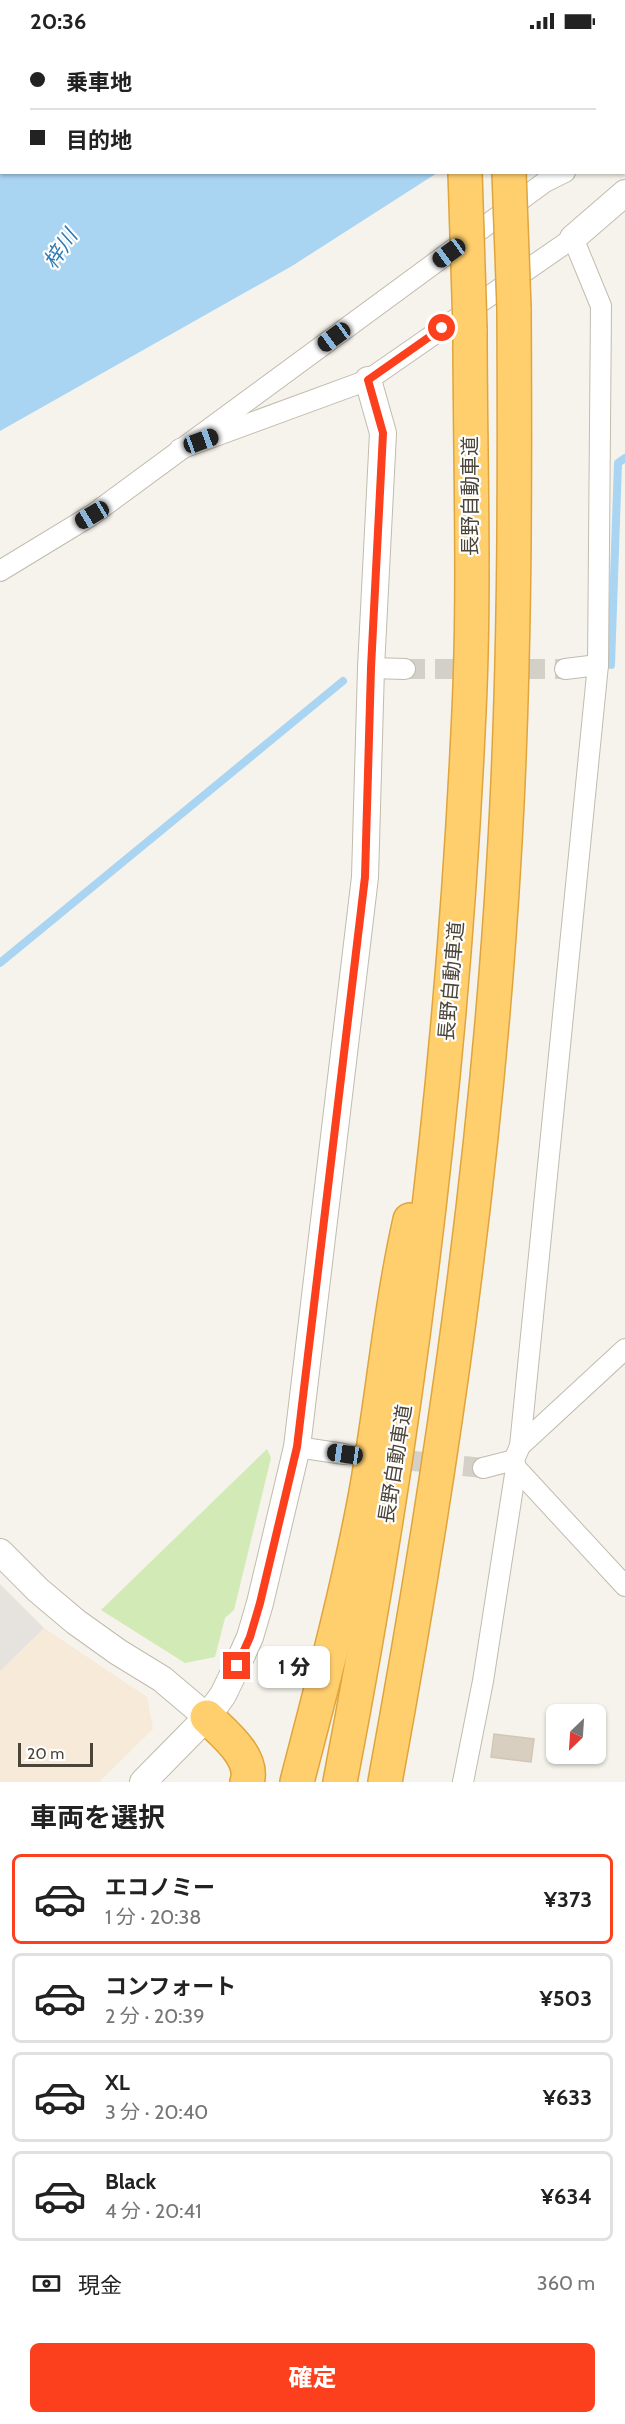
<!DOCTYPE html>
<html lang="ja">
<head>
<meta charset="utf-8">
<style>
	:root { --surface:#fff; --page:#f2f2f2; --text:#222; --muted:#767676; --line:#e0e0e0; --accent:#fc3f1d }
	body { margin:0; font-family:Cabin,"Noto Sans JP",sans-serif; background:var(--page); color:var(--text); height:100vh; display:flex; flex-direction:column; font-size:22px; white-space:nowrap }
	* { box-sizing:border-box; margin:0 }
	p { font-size:20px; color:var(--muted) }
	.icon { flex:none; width:33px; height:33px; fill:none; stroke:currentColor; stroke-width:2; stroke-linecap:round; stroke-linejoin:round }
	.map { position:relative; height:1740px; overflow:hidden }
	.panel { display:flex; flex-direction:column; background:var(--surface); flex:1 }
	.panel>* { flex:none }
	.banner { position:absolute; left:0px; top:0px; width:626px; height:132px; box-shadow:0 2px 4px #0004; display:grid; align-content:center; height:132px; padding:0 30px; background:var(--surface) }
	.needle { width:39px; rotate:205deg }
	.tools { position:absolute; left:546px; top:1662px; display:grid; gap:12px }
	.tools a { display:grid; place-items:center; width:60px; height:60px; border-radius:9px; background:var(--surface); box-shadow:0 2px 4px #0004; font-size:30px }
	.scale { position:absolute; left:18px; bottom:15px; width:75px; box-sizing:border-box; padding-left:6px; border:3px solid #4b4439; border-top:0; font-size:16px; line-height:21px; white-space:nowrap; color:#4b4439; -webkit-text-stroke:4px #fff; paint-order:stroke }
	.end { position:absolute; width:27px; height:27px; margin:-14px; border:8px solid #fc3f1d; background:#fff; box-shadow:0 0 0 3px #fff }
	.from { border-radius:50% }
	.bubble { position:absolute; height:42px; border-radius:9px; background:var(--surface); box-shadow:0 2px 4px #0004; font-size:20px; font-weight:800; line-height:42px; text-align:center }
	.car { position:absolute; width:18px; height:36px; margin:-18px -9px; border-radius:8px; box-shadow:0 0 4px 2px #0007; background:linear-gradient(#222 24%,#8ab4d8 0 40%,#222 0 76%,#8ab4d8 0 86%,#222 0) }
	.banner b { display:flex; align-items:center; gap:21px; height:57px; font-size:22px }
	.banner b+b { border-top:2px solid var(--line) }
	.banner i { width:15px; height:15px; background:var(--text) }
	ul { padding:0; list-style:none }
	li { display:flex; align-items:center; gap:18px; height:90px; margin:0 12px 9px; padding:0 18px; border:3px solid var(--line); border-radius:9px }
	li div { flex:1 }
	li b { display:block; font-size:22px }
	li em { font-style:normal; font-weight:800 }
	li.selected { border-color:var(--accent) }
	li>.icon { width:54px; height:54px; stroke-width:1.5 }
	h2 { padding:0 30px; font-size:27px; line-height:72px }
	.pay { display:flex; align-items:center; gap:15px; height:66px; padding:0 30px; font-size:22px }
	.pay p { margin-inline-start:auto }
	.button { display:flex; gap:12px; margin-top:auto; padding:12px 30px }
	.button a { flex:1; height:69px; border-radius:9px; background:var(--accent); color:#fff; font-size:24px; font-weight:800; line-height:69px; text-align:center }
	.status { display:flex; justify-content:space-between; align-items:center; height:42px; padding:0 30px; background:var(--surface); direction:ltr }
	.status svg { height:16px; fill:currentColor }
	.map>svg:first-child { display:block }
	.commercial { fill:#f7ead8 }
	.industrial { fill:#e6e2dd }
	.green { fill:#d2eab5 }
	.water { fill:#a9d4f2 }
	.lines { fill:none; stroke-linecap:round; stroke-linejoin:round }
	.stream { stroke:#a9d4f2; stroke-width:8 }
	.building { fill:#d8cfc1; stroke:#d3c7b4; stroke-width:1.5 }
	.minor-tunnel { stroke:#d4d0c8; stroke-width:20; stroke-dasharray:20 10; stroke-linecap:butt }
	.minor-casing { stroke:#c2bbae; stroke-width:22 }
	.tertiary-casing { stroke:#c2bbae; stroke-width:28 }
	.motorway-casing { stroke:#e0a43c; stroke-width:36 }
	.minor { stroke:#fff; stroke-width:20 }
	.tertiary { stroke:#fff; stroke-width:26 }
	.motorway { stroke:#ffcf6e; stroke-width:33 }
	.motorway-bridge-casing { stroke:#e0a43c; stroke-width:36; stroke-linecap:butt }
	.motorway-bridge { stroke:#ffcf6e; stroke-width:33 }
	.route { stroke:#fc3f1d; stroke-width:8 }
	.labels { text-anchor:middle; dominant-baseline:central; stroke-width:4.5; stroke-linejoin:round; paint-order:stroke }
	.street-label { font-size:20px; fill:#4b4439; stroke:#fff }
	.water-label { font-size:21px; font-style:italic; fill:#2e7ab2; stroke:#fff }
</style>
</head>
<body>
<div class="status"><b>20:36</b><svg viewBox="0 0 49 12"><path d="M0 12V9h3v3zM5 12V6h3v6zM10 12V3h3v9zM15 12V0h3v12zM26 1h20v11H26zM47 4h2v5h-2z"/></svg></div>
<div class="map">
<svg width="625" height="1740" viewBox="0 0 625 1740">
	<rect width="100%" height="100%" fill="#f6f3ec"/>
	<path class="commercial" d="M44 1586 147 1655 153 1687 99 1740H0V1629Z"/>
	<path class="industrial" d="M0 1542 44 1586 0 1629Z"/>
	<path class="green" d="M267 1407 271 1416 234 1568 225 1576 215 1615 185 1621 101 1568Z"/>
	<path class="water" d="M0 0H625V9L624 2H2V130L437 131 292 224 0 389Z"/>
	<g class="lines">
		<g class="stream">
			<path d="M611 623 618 421 625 416"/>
			<path d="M0 921 343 639"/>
		</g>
	</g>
	<path class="building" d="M494 1692 534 1697 531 1720 491 1715Z"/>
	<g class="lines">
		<g class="minor-tunnel">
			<path d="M405 627H565"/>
			<path d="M344 1412 483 1426"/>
		</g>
		<defs>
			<g id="minor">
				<path d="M624 101 625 100"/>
				<path d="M180 407 368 338 573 196 601 264 598 623 520 1404 514 1418 516 1426 483 1639 463 1740"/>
				<path d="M0 529 92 473 545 140 565 130"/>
				<path d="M371 626 405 627"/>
				<path d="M565 627 598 623"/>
				<path d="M520 1404 625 1307"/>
				<path d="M297 1405 344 1412"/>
				<path d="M483 1426 514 1418"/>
				<path d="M516 1426 625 1544"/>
			</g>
			<g id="tertiary">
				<path d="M573 196 625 151"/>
				<path d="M0 1510 38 1548 76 1580 118 1610 162 1637 207 1675"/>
				<path d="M143 1740 207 1675 223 1653 237 1624 250 1595 260 1561 297 1405 365 835 371 626 383 391 368 338"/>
			</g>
			<g id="motorway">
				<path d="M460 0V2"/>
				<path d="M504 0 505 2"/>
				<path d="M207 1675C222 1690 255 1715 247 1740"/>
				<path d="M297 1740C321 1647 346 1555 364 1461 382 1367 389 1271 410 1178"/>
				<path d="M340 1740C408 1387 453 1029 469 669 475 542 470 414 470 287"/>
				<path d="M385 1740C441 1435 486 1127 504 817 515 634 515 450 514 266"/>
			</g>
		</defs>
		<use href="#minor" class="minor-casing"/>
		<use href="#tertiary" class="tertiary-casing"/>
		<use href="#motorway" class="motorway-casing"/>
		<use href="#minor" class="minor"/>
		<use href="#tertiary" class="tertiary"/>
		<use href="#motorway" class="motorway"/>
		<defs>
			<g id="motorway-bridge">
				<path d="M465 130 470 287"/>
				<path d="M509 130 514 266"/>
			</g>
		</defs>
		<use href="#motorway-bridge" class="motorway-bridge-casing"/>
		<use href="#motorway-bridge" class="motorway-bridge"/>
	</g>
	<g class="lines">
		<path class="route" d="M237 1624 250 1595 260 1561 297 1405 365 835 371 626 383 391 368 338 442 286"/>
	</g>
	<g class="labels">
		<g class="street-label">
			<text transform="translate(470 454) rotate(-90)">長野自動車道</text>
			<text transform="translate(451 939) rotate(-85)">長野自動車道</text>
			<text transform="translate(395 1422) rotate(-81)">長野自動車道</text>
		</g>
		<g class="water-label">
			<text transform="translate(60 207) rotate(-56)">梓川</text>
		</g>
	</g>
</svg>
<div class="tools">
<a><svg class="needle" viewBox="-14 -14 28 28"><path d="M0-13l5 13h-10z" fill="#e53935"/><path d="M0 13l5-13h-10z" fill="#767676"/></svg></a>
</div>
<div class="scale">20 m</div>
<i class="end from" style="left:442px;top:286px"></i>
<i class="end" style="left:237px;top:1624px"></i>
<div class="bubble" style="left:258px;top:1604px;width:72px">1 分</div>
<i class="car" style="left:449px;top:211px;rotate:234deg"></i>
<i class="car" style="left:334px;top:295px;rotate:234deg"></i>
<i class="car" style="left:201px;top:399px;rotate:70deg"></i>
<i class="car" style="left:92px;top:473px;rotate:239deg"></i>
<i class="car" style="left:345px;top:1412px;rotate:278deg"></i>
<div class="banner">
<b><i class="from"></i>乗車地</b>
<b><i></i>目的地</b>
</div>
</div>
<section class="panel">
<h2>車両を選択</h2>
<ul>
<li class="selected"><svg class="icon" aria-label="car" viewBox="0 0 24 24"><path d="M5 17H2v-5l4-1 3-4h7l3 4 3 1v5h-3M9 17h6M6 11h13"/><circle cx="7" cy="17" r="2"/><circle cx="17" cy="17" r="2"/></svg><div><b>エコノミー</b><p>1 分 · 20:38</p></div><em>¥373</em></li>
<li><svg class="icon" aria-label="car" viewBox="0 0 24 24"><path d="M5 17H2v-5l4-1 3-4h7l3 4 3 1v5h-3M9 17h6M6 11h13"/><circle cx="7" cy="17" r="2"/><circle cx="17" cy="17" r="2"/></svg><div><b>コンフォート</b><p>2 分 · 20:39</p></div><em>¥503</em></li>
<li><svg class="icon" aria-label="car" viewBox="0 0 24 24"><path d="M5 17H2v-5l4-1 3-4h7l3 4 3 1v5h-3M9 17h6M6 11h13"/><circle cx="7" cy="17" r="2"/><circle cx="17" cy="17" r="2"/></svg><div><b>XL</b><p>3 分 · 20:40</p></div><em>¥633</em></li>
<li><svg class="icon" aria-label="car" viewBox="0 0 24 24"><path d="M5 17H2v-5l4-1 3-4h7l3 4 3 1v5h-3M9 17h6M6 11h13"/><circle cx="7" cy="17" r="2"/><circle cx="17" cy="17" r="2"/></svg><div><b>Black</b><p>4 分 · 20:41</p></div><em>¥634</em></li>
</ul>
<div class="pay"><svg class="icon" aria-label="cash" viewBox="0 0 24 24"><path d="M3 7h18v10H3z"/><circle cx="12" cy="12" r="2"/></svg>現金<p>360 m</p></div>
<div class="button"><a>確定</a></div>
</section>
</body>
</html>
